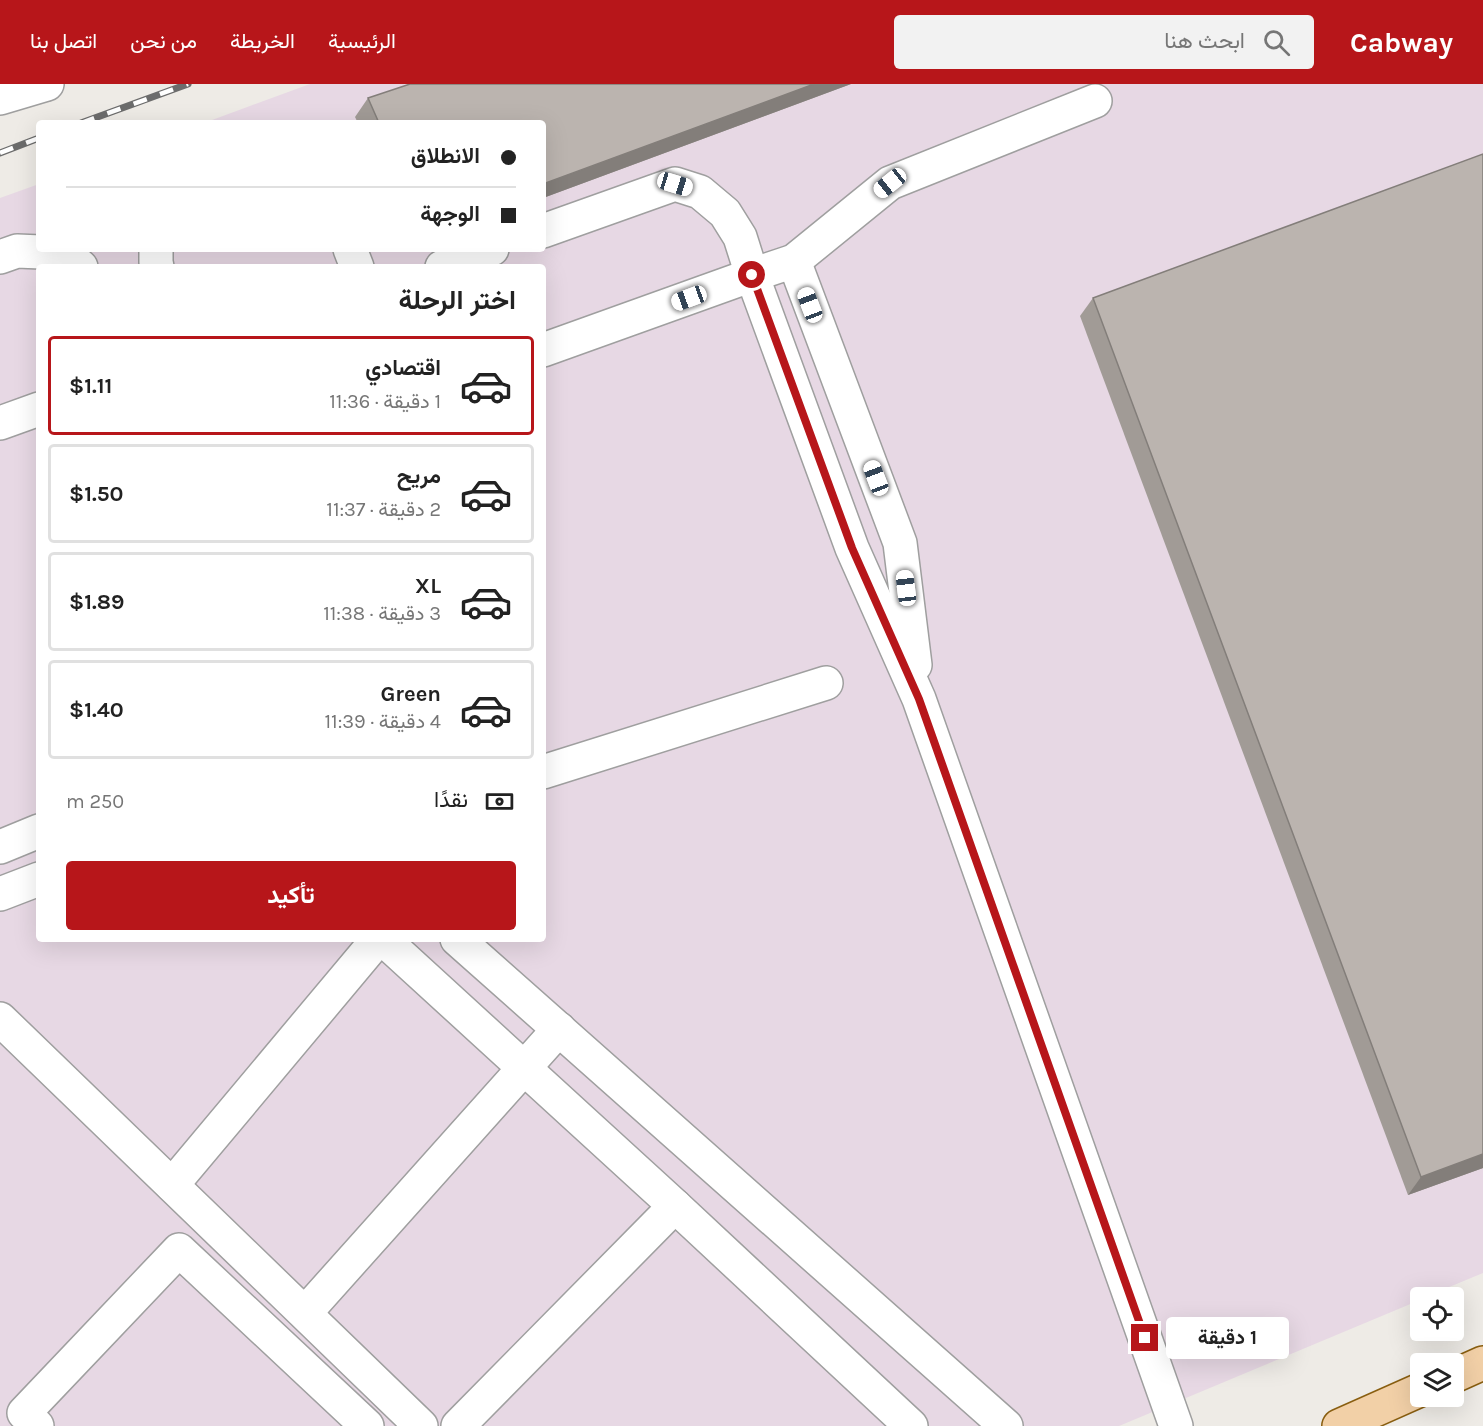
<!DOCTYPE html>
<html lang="ar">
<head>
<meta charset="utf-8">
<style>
	:root { --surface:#fff; --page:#f2f2f2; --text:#222; --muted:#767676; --line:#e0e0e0; --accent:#b7161a }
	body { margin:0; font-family:Karla,Vazirmatn,sans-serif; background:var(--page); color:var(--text); direction:rtl; height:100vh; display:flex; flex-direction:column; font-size:22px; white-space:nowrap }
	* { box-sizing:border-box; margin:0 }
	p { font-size:20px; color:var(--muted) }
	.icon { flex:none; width:33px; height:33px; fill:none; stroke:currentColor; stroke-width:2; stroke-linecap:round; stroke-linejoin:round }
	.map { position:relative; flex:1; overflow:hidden; direction:ltr }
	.details { position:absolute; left:36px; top:180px; width:510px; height:678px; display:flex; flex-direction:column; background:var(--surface); border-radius:6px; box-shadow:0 6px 24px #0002; direction:rtl }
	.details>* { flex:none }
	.hud { position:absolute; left:36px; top:36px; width:510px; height:132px; border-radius:6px; box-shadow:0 6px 24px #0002; direction:rtl; display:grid; align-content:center; height:132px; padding:0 30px; background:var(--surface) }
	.buttons { position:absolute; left:1410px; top:1203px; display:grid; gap:12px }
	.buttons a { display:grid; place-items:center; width:54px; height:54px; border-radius:6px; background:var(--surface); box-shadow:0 6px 24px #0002; font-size:30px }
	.end { position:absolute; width:27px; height:27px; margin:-14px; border:8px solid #b7161a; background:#fff; box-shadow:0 0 0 3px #fff }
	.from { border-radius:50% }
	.bubble { position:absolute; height:42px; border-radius:6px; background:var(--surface); box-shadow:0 6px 24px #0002; font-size:20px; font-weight:700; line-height:42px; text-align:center; direction:rtl }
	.car { position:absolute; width:18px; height:36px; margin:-18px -9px; border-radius:8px; box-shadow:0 0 4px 2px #0007; background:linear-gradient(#fff 24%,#345 0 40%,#fff 0 76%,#345 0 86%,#fff 0) }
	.hud b { display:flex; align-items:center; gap:21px; height:57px; font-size:22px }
	.hud b+b { border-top:2px solid var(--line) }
	.hud i { width:15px; height:15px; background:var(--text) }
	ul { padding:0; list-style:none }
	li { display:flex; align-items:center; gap:18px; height:99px; margin:0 12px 9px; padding:0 18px; border:3px solid var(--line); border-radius:6px }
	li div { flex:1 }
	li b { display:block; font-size:22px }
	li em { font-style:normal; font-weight:700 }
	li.on { border-color:var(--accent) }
	li>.icon { width:54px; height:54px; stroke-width:1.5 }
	h2 { padding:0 30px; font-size:27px; line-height:72px }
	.pay { display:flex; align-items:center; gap:15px; height:66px; padding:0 30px; font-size:22px }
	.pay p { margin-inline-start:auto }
	.action { display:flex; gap:12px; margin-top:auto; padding:12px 30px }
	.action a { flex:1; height:69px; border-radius:6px; background:var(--accent); color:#fff; font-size:24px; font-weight:700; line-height:69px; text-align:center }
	header { display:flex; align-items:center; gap:36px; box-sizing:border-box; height:84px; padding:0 30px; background:var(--accent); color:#fff }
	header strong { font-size:28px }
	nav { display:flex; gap:33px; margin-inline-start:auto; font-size:21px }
	.search { width:420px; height:54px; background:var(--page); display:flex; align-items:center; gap:15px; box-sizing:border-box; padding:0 21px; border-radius:6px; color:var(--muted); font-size:22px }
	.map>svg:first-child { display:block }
	.industrial { fill:#e7d8e4; fill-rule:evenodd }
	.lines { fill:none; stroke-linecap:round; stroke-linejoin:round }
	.minor-casing { stroke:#9f9f9f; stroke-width:36 }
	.major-casing { stroke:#895e10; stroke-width:36 }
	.minor { stroke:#fff; stroke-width:33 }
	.major { stroke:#f2d0a7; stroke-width:33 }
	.rail-casing { stroke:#6c6c6c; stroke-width:7 }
	.rail { stroke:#fff; stroke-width:4.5; stroke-dasharray:14; stroke-linecap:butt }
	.wall { fill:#a19b96 }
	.shaded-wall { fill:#837e7a }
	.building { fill:#bbb4af; stroke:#837e7a; stroke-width:1.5 }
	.route { stroke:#b7161a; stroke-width:8 }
</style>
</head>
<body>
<header>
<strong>Cabway</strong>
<div class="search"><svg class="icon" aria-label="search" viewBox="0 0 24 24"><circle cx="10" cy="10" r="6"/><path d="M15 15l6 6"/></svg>ابحث هنا</div>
<nav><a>الرئيسية</a><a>الخريطة</a><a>من نحن</a><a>اتصل بنا</a></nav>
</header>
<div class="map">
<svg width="1483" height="1342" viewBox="0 0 1483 1342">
	<rect width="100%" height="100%" fill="#eeebe6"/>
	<path class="industrial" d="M310 0H1483V1189L1425 1213 1420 1214V1216L1119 1342H0V114L39 100V165H543V39H204ZM39 183H543V855H39Z"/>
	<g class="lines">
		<defs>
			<g id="minor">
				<path d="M0 14 47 0"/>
				<path d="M543 147 675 100 700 108 725 129 740 153 752 191 852 464 919 615 1176 1342"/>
				<path d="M156 165V178L157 183"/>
				<path d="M350 165 357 183"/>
				<path d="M0 173 17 167 65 169 81 183"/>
				<path d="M794 177 900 459 915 581"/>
				<path d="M442 183 492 165"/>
				<path d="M543 266 752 191 794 177 890 99 1095 17"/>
				<path d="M0 339 39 325"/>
				<path d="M543 688 826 599"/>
				<path d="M0 763 39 747"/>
				<path d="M0 810 39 795"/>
				<path d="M383 855 675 1122 911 1342"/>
				<path d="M457 855 1006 1342"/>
				<path d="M0 935 421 1342"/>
				<path d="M172 1101 378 855"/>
				<path d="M305 1229 559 945"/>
				<path d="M37 1342 24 1329 179 1166 367 1342"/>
				<path d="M458 1342 675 1122"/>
			</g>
			<g id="major">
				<path d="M1454 1292 1483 1279"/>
				<path d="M1339 1342 1420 1306"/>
			</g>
		</defs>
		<use href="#minor" class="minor-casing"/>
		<use href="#major" class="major-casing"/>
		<use href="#minor" class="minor"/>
		<use href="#major" class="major"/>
		<defs>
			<g id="rail">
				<path d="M81 39 188 0"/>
				<path d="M0 69 39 54"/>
			</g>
		</defs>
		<use href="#rail" class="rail-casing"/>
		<use href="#rail" class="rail"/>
	</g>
	<g class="wall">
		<path d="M851 0 543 114V39H358L355 33 368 14Z"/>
		<path d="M1483 70V1084L1408 1111 1080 232 1093 214Z"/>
	</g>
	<g class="shaded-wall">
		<path d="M814 0H851L543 114V100Z"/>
		<path d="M1483 1070V1084L1408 1111 1421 1093Z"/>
	</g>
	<g class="building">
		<path d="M410 0H814L543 100V39H379L368 14Z"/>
		<path d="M1483 70V1070L1421 1093 1093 214Z"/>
	</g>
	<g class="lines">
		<path class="route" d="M752 191 852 464 919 615 1145 1254"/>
	</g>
</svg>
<div class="buttons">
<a><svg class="icon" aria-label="locate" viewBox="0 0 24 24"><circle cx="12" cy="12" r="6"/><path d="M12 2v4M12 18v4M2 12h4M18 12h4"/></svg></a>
<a><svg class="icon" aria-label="layers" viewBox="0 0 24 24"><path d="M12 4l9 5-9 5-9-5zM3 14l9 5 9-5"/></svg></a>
</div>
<i class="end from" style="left:752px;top:191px"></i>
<i class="end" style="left:1145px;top:1254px"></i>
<div class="bubble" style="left:1166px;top:1233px;width:123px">1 دقيقة</div>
<i class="car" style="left:890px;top:99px;rotate:231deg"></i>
<i class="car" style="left:675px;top:100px;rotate:107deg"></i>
<i class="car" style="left:689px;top:214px;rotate:250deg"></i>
<i class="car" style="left:810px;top:221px;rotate:339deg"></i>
<i class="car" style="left:876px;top:394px;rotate:339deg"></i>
<i class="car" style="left:906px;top:504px;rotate:353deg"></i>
<div class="hud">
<b><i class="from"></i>الانطلاق</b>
<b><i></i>الوجهة</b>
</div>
<section class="details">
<h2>اختر الرحلة</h2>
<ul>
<li class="on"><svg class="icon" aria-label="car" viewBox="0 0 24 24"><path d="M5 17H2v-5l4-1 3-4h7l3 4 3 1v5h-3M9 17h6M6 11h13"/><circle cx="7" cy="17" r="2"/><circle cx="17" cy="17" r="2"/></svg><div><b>اقتصادي</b><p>1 دقيقة · 11:36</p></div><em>$1.11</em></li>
<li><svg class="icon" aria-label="car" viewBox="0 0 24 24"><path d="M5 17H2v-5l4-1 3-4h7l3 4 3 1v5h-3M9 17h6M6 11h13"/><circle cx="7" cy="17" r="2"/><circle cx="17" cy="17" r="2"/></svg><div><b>مريح</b><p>2 دقيقة · 11:37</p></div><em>$1.50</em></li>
<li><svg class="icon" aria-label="car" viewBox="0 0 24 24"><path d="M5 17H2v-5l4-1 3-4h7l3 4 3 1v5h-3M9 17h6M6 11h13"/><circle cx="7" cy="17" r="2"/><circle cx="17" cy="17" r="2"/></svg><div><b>XL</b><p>3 دقيقة · 11:38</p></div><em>$1.89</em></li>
<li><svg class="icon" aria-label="car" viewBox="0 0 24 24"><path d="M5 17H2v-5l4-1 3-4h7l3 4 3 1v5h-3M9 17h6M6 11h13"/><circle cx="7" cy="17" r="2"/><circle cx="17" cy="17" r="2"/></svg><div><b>Green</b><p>4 دقيقة · 11:39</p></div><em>$1.40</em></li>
</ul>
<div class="pay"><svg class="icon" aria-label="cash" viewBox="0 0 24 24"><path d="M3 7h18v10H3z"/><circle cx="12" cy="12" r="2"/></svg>نقدًا<p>250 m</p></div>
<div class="action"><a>تأكيد</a></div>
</section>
</div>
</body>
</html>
